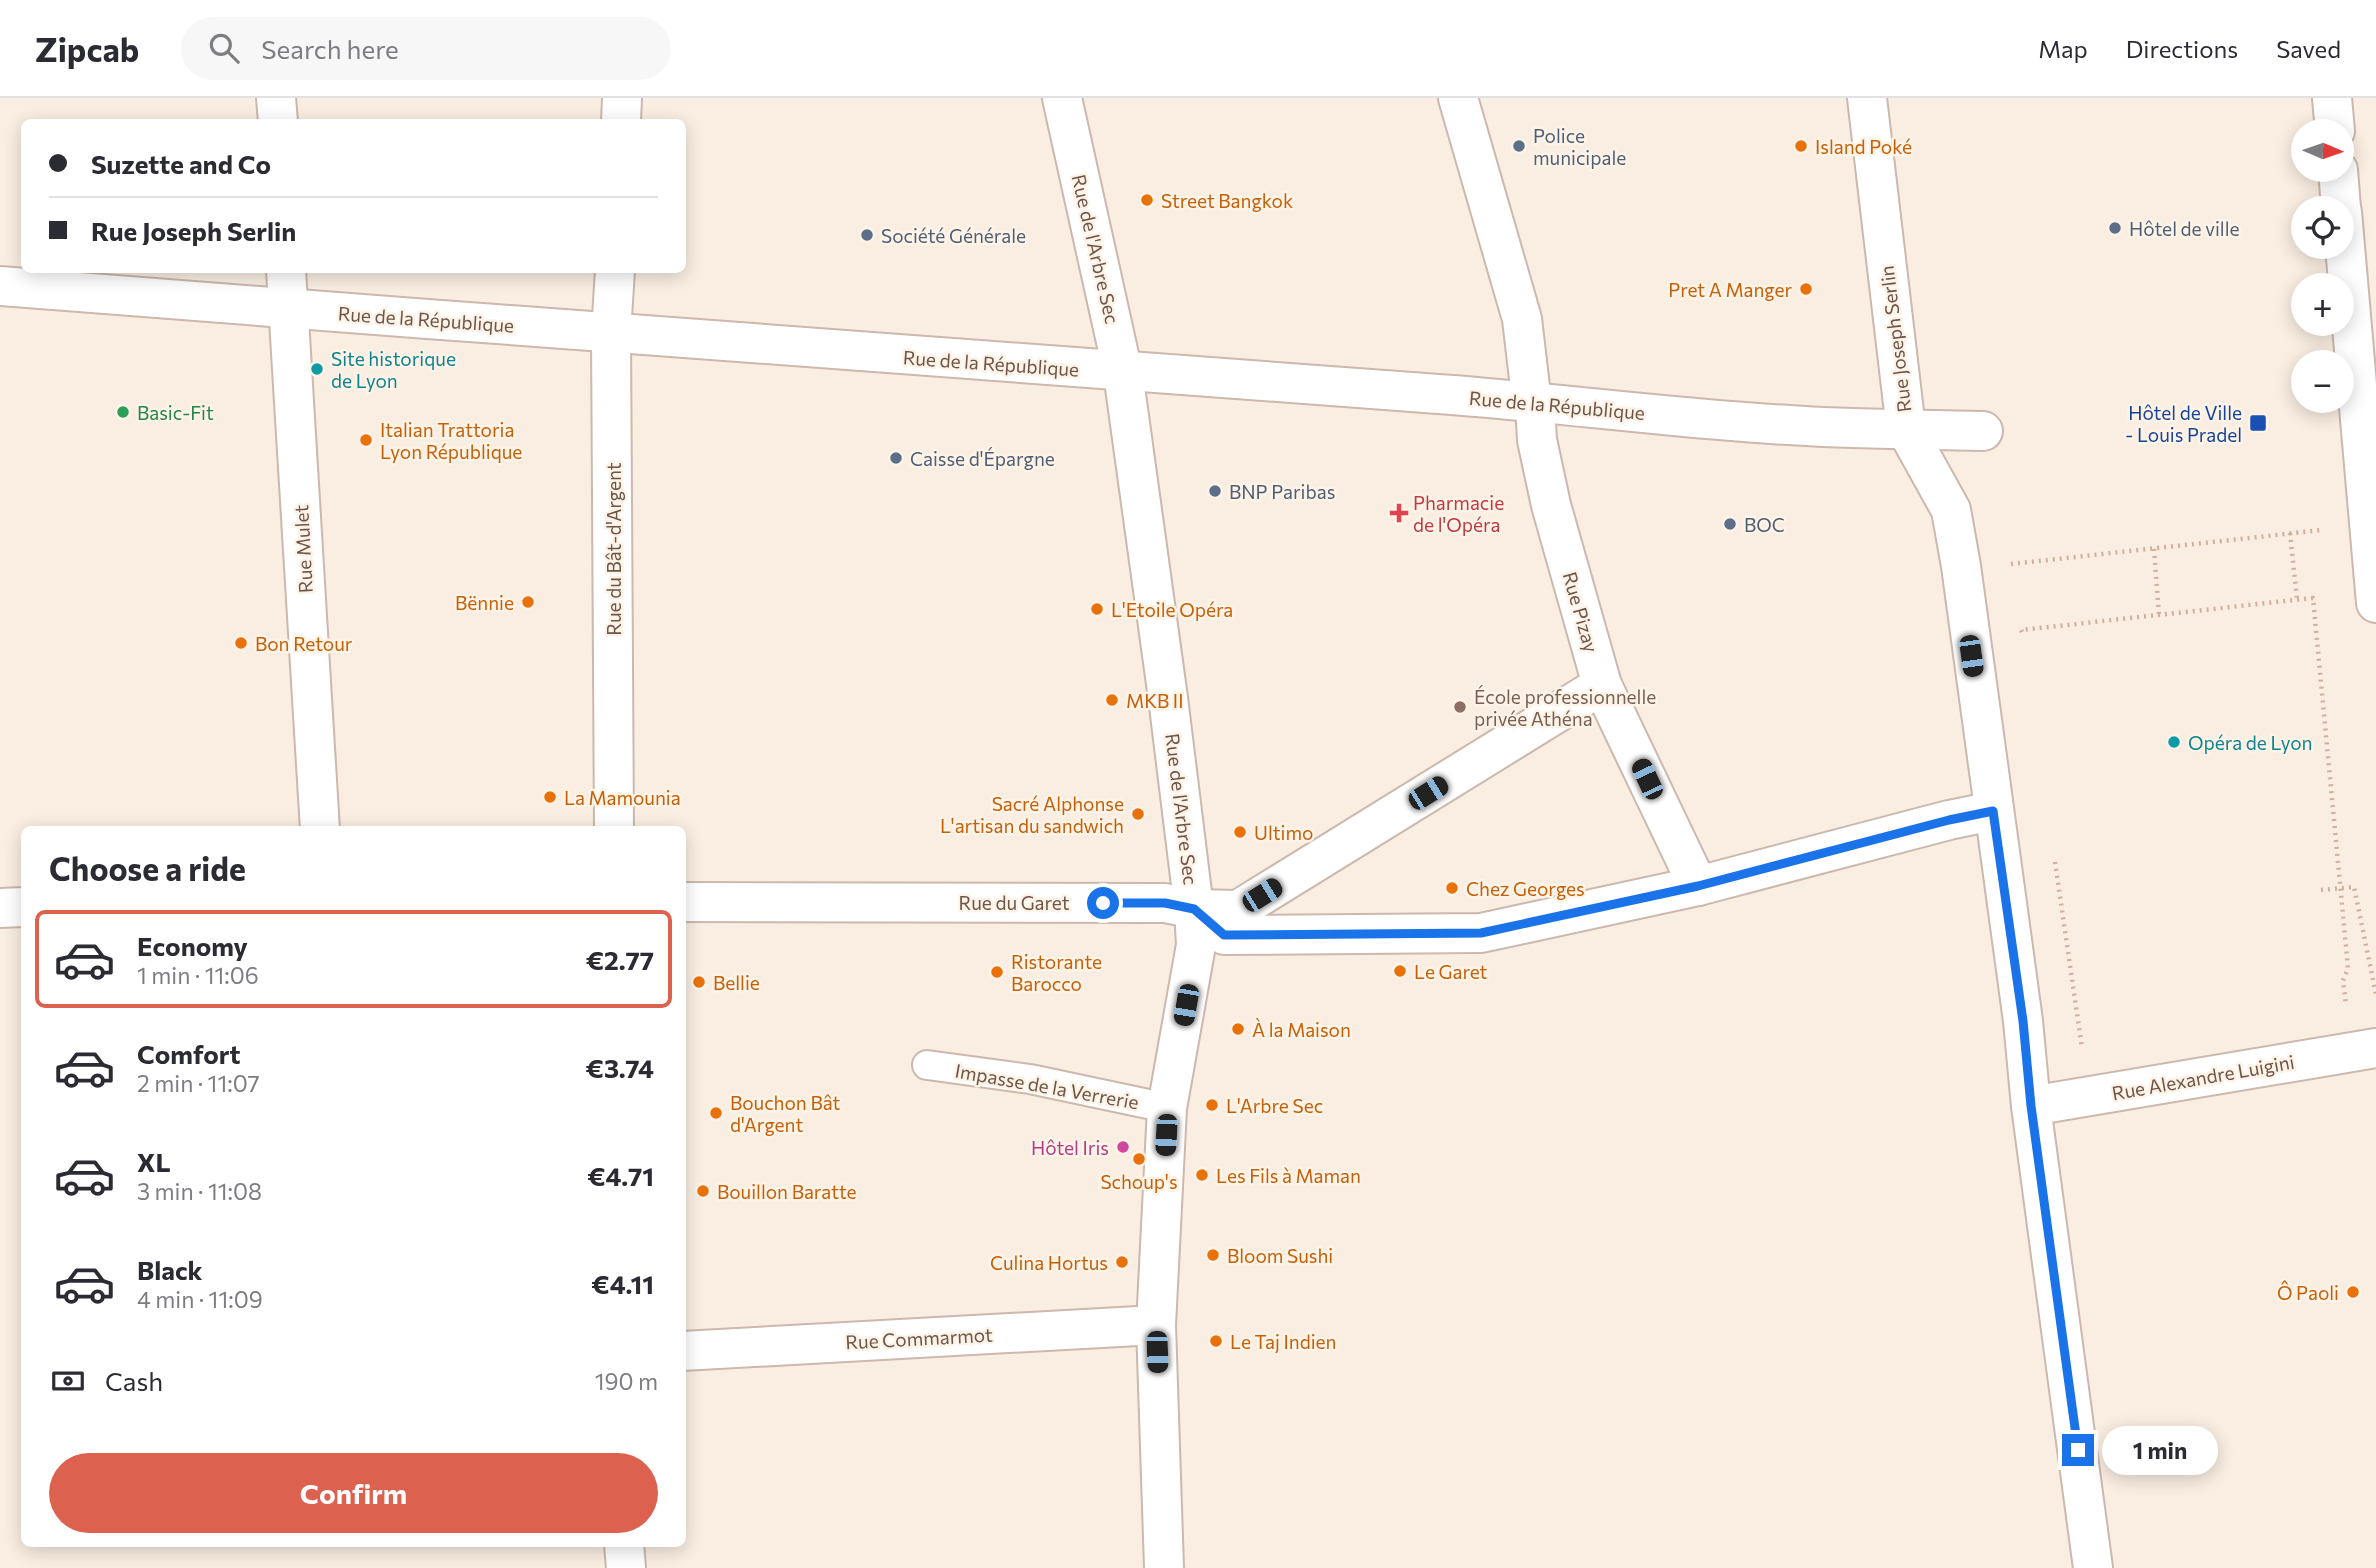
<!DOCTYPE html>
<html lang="en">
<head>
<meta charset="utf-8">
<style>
	:root { --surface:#fff; --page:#f7f7f7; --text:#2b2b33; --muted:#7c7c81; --line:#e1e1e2; --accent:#dc624f }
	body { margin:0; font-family:Commissioner,sans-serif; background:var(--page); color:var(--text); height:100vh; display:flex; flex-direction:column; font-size:26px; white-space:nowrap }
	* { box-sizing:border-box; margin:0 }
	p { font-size:23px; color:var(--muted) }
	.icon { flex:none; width:38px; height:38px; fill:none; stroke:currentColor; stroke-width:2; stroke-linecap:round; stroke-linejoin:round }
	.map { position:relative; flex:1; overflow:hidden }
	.details { position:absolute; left:21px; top:728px; width:665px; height:721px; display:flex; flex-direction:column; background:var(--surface); border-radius:10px; box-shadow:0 4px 18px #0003 }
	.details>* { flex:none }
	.guide { position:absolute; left:21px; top:21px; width:665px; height:154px; border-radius:10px; box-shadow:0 4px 18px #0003; display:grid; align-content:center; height:154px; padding:0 28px; background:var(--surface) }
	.needle { width:46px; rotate:92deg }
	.buttons { position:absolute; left:2291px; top:21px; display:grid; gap:14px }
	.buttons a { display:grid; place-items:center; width:63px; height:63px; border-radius:50%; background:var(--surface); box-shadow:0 4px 18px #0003; font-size:35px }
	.end { position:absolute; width:32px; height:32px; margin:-16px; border:9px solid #1a73e8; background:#fff; box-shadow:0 0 0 4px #fff }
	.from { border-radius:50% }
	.bubble { position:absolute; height:49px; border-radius:24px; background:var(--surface); box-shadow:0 4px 18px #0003; font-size:23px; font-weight:700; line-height:49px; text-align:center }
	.car { position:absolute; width:21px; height:42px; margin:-21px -10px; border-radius:9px; box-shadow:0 0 5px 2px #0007; background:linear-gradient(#222 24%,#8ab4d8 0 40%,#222 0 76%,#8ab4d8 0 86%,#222 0) }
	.guide b { display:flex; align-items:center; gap:24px; height:66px; font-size:26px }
	.guide b+b { border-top:2px solid var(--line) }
	.guide i { width:18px; height:18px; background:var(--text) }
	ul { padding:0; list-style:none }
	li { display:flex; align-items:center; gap:21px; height:98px; margin:0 14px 10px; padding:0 14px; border:4px solid transparent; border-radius:10px }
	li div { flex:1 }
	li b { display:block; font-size:26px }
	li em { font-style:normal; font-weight:700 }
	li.active { border-color:var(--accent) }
	li>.icon { width:63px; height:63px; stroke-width:1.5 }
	h2 { padding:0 28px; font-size:32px; line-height:84px }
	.pay { display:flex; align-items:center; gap:18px; height:77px; padding:0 28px; font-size:26px }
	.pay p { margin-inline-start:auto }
	.cta { display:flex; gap:14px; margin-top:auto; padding:14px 28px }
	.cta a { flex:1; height:80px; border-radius:42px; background:var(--accent); color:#fff; font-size:28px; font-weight:700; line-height:80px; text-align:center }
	header { display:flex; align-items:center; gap:42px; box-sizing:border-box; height:98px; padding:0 35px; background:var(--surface); border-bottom:2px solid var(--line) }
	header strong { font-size:33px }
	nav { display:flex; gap:38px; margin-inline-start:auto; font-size:24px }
	.search { width:490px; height:63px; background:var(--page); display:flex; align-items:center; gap:18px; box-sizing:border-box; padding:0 24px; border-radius:38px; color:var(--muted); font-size:26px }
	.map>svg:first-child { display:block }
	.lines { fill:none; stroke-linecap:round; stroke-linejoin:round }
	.lane-casing { stroke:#ccb8ac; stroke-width:32 }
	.street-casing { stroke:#ccb8ac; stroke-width:42 }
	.path { stroke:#d2ae9f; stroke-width:4.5; stroke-dasharray:2 5; stroke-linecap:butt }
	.lane { stroke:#fff; stroke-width:28 }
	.street { stroke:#fff; stroke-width:38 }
	.route { stroke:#1a73e8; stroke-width:9 }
	.service-dot { fill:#5c6f8a; stroke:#fef3e7; stroke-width:2.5 }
	.food-dot { fill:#e8710a; stroke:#fef3e7; stroke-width:2.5 }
	.culture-dot { fill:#0f9aa8; stroke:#fef3e7; stroke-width:2.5 }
	.leisure-dot { fill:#2e9e5b; stroke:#fef3e7; stroke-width:2.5 }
	.transit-dot { fill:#1a4fb4; stroke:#fef3e7; stroke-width:2.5 }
	.health-dot { fill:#e0444e; stroke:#fef3e7; stroke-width:2.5 }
	.education-dot { fill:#8d6e63; stroke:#fef3e7; stroke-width:2.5 }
	.hotel-dot { fill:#d1479c; stroke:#fef3e7; stroke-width:2.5 }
	.labels { text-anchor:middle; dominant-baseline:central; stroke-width:5; stroke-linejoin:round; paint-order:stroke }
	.service-label { font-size:19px; fill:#4e5e75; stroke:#fef3e7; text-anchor:start }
	.food-label { font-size:19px; fill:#c56008; stroke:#fef3e7; text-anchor:start }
	.street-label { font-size:19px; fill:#6f544a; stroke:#fef3e7 }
	.culture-label { font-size:19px; fill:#0d838f; stroke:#fef3e7; text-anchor:start }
	.leisure-label { font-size:19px; fill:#27864d; stroke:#fef3e7; text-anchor:start }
	.transit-label { font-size:19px; fill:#164399; stroke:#fef3e7; text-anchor:end }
	.health-label { font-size:19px; fill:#be3a42; stroke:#fef3e7; text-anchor:start }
	.education-label { font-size:19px; fill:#785e54; stroke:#fef3e7; text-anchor:start }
	.hotel-label { font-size:19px; fill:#b23c85; stroke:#fef3e7; text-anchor:end }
</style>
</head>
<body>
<header>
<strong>Zipcab</strong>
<div class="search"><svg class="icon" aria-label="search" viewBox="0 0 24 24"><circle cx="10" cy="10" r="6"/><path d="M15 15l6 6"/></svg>Search here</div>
<nav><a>Map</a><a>Directions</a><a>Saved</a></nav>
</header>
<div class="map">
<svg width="2376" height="1470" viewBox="0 0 2376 1470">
	<rect width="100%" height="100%" fill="#faeee2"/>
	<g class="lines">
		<defs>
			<path id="lane" d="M927 967 1030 981 1167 1010"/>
			<g id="street">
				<path d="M276 0 278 24"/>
				<path d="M1062 0 1123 275 1168 600 1194 811 1196 847 1167 1010 1156 1227 1164 1470"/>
				<path d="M1458 0 1522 221 1532 306"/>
				<path d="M1867 0 1906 331 1951 412 1961 468 2023 923 2031 1008 2093 1470"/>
				<path d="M2332 0 2335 33"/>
				<path d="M621 24 622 0"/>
				<path d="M2338 72 2341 110"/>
				<path d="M2342 114 2376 505"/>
				<path d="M286 172 320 732"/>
				<path d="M0 188C475 224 950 263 1425 295 1558 304 1690 323 1823 329 1877 331 1930 332 1983 333"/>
				<path d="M1535 306 1537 342 1551 407 1602 587 1698 788"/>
				<path d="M614 732 611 235 615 172"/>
				<path d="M682 804 1165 805 1194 811 1224 837 1481 835 1698 788 1949 722 1993 713"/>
				<path d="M0 810 24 809"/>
				<path d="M1194 811 1238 812 1602 587"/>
				<path d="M2031 1008 2376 950"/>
				<path d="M682 1253 1156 1227"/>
				<path d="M624 1446 626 1470"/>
			</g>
		</defs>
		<use href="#lane" class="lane-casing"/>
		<use href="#street" class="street-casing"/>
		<g class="path">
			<path d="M2290 435 2297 501"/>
			<path d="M2154 451 2159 517"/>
			<path d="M2011 466 2322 432"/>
			<path d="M2022 534 2021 532 2313 500 2348 870 2343 883 2346 907"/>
			<path d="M2055 764 2082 950"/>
			<path d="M2321 792 2354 789 2376 896"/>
		</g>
		<use href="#lane" class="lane"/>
		<use href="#street" class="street"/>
	</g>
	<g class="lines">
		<path class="route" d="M1103 805H1165L1194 811 1224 837 1481 835 1698 788 1949 722 1993 713 2023 923 2031 1008 2078 1352"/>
	</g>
	<g class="service-dot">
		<circle cx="1519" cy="48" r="7"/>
		<circle cx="2115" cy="130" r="7"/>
		<circle cx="867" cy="137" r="7"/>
		<circle cx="896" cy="360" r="7"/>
		<circle cx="1215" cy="393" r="7"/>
		<circle cx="1730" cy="426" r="7"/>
	</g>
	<g class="food-dot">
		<circle cx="1801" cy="48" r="7"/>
		<circle cx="1147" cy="102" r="7"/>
		<circle cx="1806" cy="191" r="7"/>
		<circle cx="366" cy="342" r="7"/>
		<circle cx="528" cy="504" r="7"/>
		<circle cx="1097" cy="511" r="7"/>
		<circle cx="241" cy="545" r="7"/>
		<circle cx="1112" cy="602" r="7"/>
		<circle cx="550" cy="699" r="7"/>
		<circle cx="1138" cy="716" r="7"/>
		<circle cx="1240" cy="734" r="7"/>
		<circle cx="1452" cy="790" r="7"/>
		<circle cx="1400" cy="873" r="7"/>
		<circle cx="997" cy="874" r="7"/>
		<circle cx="699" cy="884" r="7"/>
		<circle cx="1238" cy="931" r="7"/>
		<circle cx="1212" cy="1007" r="7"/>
		<circle cx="716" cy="1015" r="7"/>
		<circle cx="1139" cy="1061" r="7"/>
		<circle cx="1202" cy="1077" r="7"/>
		<circle cx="703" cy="1093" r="7"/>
		<circle cx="1213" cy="1157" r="7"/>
		<circle cx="1122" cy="1164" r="7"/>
		<circle cx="2353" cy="1194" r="7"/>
		<circle cx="1216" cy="1243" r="7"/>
	</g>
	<g class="culture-dot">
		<circle cx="317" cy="271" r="7"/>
		<circle cx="2174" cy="644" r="7"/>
	</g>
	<circle class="leisure-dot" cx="123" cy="314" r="7"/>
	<rect class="transit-dot" x="2249" y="316" width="18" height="18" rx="3.5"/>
	<path class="health-dot" d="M1395.5 404.5h7v7h7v7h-7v7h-7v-7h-7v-7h7z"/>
	<circle class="education-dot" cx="1460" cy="609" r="7"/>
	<circle class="hotel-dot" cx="1123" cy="1049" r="7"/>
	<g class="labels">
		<g class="service-label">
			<text x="1533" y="37">Police<tspan x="1533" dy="22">municipale</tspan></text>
			<text x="2129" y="130">Hôtel de ville</text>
			<text x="881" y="137">Société Générale</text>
			<text x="910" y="360">Caisse d'Épargne</text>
			<text x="1229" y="393">BNP Paribas</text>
			<text x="1744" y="426">BOC</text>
		</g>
		<g class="food-label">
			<text x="1815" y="48">Island Poké</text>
			<text x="1161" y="102">Street Bangkok</text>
			<text x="1792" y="191" text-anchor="end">Pret A Manger</text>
			<text x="380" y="331">Italian Trattoria<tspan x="380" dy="22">Lyon République</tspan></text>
			<text x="514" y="504" text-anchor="end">Bënnie</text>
			<text x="1111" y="511">L'Etoile Opéra</text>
			<text x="255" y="545">Bon Retour</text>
			<text x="1126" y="602">MKB II</text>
			<text x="564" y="699">La Mamounia</text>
			<text x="1124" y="705" text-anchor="end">Sacré Alphonse<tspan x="1124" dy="22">L'artisan du sandwich</tspan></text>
			<text x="1254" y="734">Ultimo</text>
			<text x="1466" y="790">Chez Georges</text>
			<text x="1011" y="863">Ristorante<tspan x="1011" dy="22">Barocco</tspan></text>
			<text x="1414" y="873">Le Garet</text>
			<text x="713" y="884">Bellie</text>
			<text x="1252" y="931">À la Maison</text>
			<text x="730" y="1004">Bouchon Bât<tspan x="730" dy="22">d'Argent</tspan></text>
			<text x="1226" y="1007">L'Arbre Sec</text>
			<text x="1216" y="1077">Les Fils à Maman</text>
			<text x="1139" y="1083" text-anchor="middle">Schoup's</text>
			<text x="717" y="1093">Bouillon Baratte</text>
			<text x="1227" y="1157">Bloom Sushi</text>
			<text x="1108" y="1164" text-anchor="end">Culina Hortus</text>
			<text x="2339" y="1194" text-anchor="end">Ô Paoli</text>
			<text x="1230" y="1243">Le Taj Indien</text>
		</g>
		<g class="street-label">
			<text transform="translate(1096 151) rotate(77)">Rue de l'Arbre Sec</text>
			<text transform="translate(426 221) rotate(4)">Rue de la République</text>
			<text transform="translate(1895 241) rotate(-97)">Rue Joseph Serlin</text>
			<text transform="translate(991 265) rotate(4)">Rue de la République</text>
			<text transform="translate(1557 307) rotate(5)">Rue de la République</text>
			<text transform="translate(303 451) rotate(-93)">Rue Mulet</text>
			<text transform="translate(613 451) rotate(-90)">Rue du Bât-d'Argent</text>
			<text transform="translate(1581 514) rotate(74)">Rue Pizay</text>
			<text transform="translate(1182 711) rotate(83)">Rue de l'Arbre Sec</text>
			<text x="1014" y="804">Rue du Garet</text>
			<text transform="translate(2203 979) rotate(-10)">Rue Alexandre Luigini</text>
			<text transform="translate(1047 988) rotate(10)">Impasse de la Verrerie</text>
			<text transform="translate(919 1240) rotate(-3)">Rue Commarmot</text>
		</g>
		<g class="culture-label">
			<text x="331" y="260">Site historique<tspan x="331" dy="22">de Lyon</tspan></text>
			<text x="2188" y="644">Opéra de Lyon</text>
		</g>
		<g class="leisure-label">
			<text x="137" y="314">Basic-Fit</text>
		</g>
		<g class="transit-label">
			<text x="2242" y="314">Hôtel de Ville<tspan x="2242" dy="22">- Louis Pradel</tspan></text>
		</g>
		<g class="health-label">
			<text x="1413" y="404">Pharmacie<tspan x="1413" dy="22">de l'Opéra</tspan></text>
		</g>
		<g class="education-label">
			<text x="1474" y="598">École professionnelle<tspan x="1474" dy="22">privée Athéna</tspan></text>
		</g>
		<g class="hotel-label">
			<text x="1109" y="1049">Hôtel Iris</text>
		</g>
	</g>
</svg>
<div class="buttons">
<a><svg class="needle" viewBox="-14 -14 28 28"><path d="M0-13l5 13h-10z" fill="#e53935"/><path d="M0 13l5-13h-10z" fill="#7c7c81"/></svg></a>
<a><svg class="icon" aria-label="locate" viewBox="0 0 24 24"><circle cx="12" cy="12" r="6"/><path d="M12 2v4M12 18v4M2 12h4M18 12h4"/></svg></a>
<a>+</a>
<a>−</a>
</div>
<i class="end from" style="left:1103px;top:805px"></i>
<i class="end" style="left:2078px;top:1352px"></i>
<div class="bubble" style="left:2102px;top:1328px;width:116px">1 min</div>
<i class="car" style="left:1971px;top:558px;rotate:172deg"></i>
<i class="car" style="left:1647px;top:681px;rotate:335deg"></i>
<i class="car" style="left:1428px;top:695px;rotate:58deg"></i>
<i class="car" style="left:1262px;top:797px;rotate:58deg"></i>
<i class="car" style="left:1186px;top:907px;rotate:190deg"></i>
<i class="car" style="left:1166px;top:1037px;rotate:183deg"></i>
<i class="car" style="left:1157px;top:1254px;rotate:178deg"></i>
<div class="guide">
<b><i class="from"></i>Suzette and Co</b>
<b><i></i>Rue Joseph Serlin</b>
</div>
<section class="details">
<h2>Choose a ride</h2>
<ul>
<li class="active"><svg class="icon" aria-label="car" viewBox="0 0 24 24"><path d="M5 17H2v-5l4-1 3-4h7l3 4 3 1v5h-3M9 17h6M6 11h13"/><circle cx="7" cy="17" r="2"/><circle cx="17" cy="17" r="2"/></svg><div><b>Economy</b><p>1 min · 11:06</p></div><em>€2.77</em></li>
<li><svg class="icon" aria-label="car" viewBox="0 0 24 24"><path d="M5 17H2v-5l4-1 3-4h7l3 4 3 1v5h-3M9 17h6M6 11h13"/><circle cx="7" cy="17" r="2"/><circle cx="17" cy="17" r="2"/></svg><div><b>Comfort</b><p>2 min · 11:07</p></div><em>€3.74</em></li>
<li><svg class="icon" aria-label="car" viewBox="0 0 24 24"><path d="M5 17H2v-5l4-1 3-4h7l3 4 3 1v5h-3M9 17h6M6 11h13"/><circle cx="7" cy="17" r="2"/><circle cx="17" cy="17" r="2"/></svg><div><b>XL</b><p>3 min · 11:08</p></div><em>€4.71</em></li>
<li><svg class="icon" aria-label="car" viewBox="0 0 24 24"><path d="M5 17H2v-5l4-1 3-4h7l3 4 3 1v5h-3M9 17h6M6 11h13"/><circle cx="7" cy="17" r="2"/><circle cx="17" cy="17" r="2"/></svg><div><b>Black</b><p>4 min · 11:09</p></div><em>€4.11</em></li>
</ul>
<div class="pay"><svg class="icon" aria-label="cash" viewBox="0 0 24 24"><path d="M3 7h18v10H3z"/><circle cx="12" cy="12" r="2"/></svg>Cash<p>190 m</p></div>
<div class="cta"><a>Confirm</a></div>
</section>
</div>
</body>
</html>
